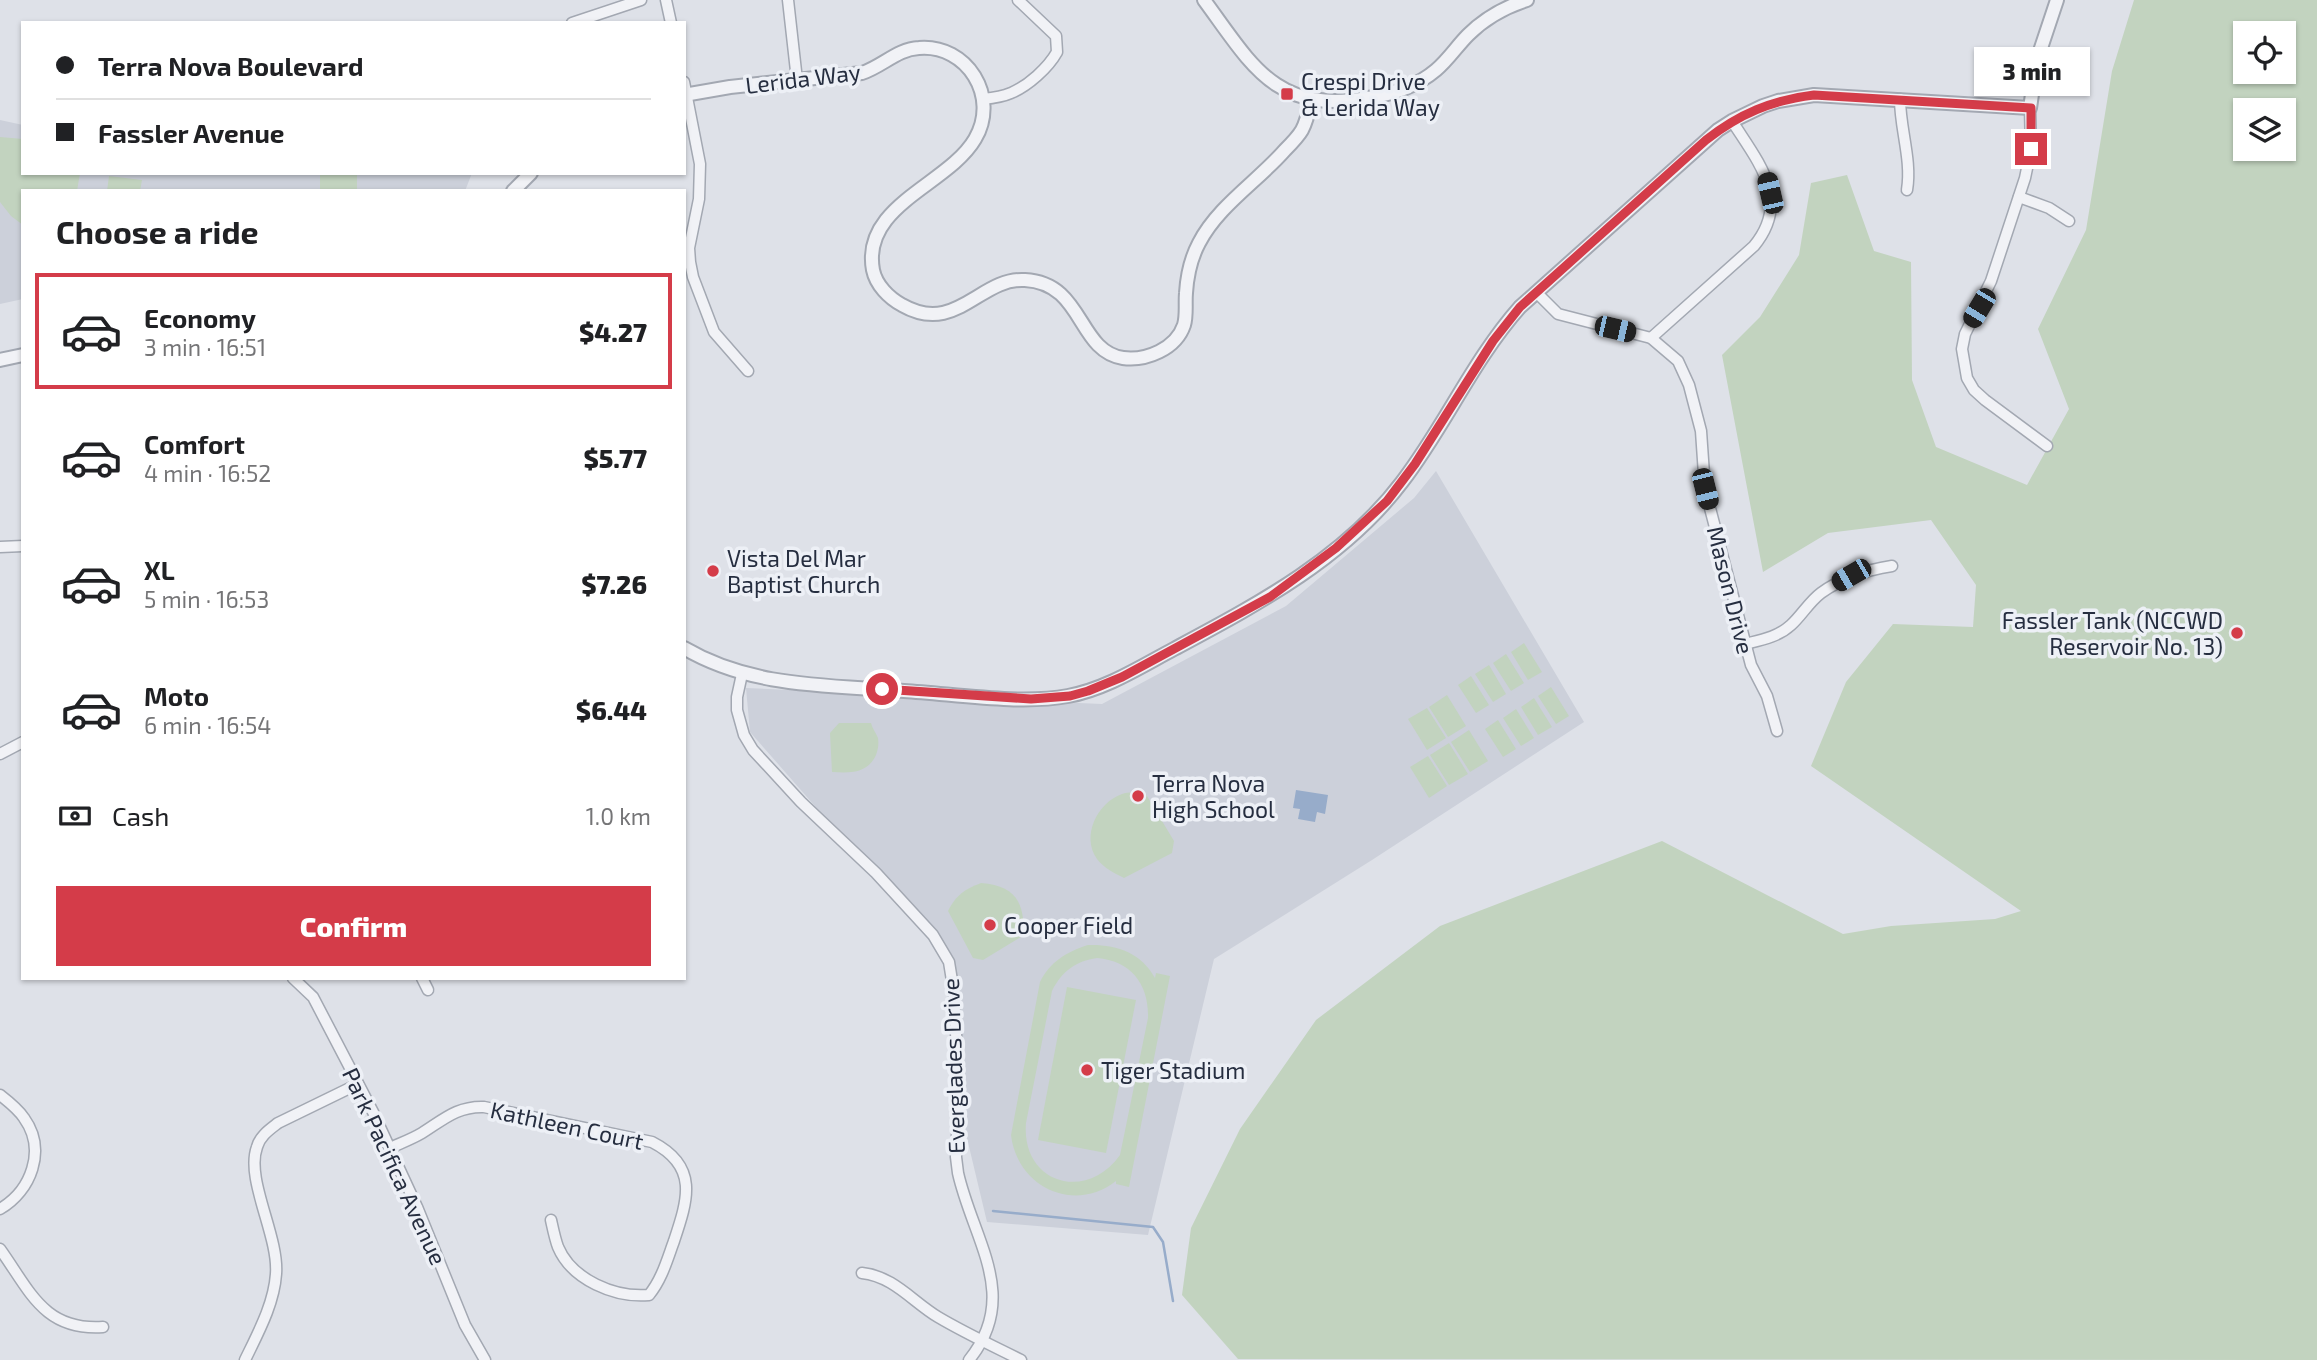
<!DOCTYPE html>
<html lang="en">
<head>
<meta charset="utf-8">
<style>
	:root { --surface:#fff; --page:#f6f6f6; --text:#202124; --muted:#757577; --line:#e0e0e0; --accent:#d43c49 }
	body { margin:0; font-family:"Exo 2",sans-serif; background:var(--page); color:var(--text); height:100vh; display:flex; flex-direction:column; font-size:26px; white-space:nowrap }
	* { box-sizing:border-box; margin:0 }
	p { font-size:23px; color:var(--muted) }
	.icon { flex:none; width:38px; height:38px; fill:none; stroke:currentColor; stroke-width:2; stroke-linecap:round; stroke-linejoin:round }
	.map { position:relative; flex:1; overflow:hidden }
	.side { position:absolute; left:21px; top:189px; width:665px; height:791px; display:flex; flex-direction:column; background:var(--surface); border-radius:0px; box-shadow:0 2px 5px #0004 }
	.side>* { flex:none }
	.top-card { position:absolute; left:21px; top:21px; width:665px; height:154px; border-radius:0px; box-shadow:0 2px 5px #0004; display:grid; align-content:center; height:154px; padding:0 35px; background:var(--surface) }
	.controls { position:absolute; left:2233px; top:21px; display:grid; gap:14px }
	.controls a { display:grid; place-items:center; width:63px; height:63px; border-radius:0px; background:var(--surface); box-shadow:0 2px 5px #0004; font-size:35px }
	.end { position:absolute; width:32px; height:32px; margin:-16px; border:9px solid #d43c49; background:#fff; box-shadow:0 0 0 4px #fff }
	.from { border-radius:50% }
	.bubble { position:absolute; height:49px; border-radius:0px; background:var(--surface); box-shadow:0 2px 5px #0004; font-size:23px; font-weight:800; line-height:49px; text-align:center }
	.car { position:absolute; width:21px; height:42px; margin:-21px -10px; border-radius:9px; box-shadow:0 0 5px 2px #0007; background:linear-gradient(#222 24%,#8ab4d8 0 40%,#222 0 76%,#8ab4d8 0 86%,#222 0) }
	.top-card b { display:flex; align-items:center; gap:24px; height:66px; font-size:26px }
	.top-card b+b { border-top:2px solid var(--line) }
	.top-card i { width:18px; height:18px; background:var(--text) }
	ul { padding:0; list-style:none }
	li { display:flex; align-items:center; gap:21px; height:116px; margin:0 14px 10px; padding:0 21px; border:4px solid transparent; border-radius:0px }
	li div { flex:1 }
	li b { display:block; font-size:26px }
	li em { font-style:normal; font-weight:800 }
	li.active { border-color:var(--accent) }
	li>.icon { width:63px; height:63px; stroke-width:1.5 }
	h2 { padding:0 35px; font-size:32px; line-height:84px }
	.pay { display:flex; align-items:center; gap:18px; height:77px; padding:0 35px; font-size:26px }
	.pay p { margin-inline-start:auto }
	.primary-button { display:flex; gap:14px; margin-top:auto; padding:14px 35px }
	.primary-button a { flex:1; height:80px; border-radius:0px; background:var(--accent); color:#fff; font-size:28px; font-weight:800; line-height:80px; text-align:center }
	.map>svg:first-child { display:block }
	.built { fill:#ccd0da }
	.green { fill:#c2d3bf; fill-rule:evenodd }
	.water { fill:#97acca }
	.lines { fill:none; stroke-linecap:round; stroke-linejoin:round }
	.stream { stroke:#97acca; stroke-width:2.5 }
	.minor-casing { stroke:#a3a8b2; stroke-width:13 }
	.tertiary-casing { stroke:#a3a8b2; stroke-width:16 }
	.minor { stroke:#f1f2f6; stroke-width:10 }
	.tertiary { stroke:#f1f2f6; stroke-width:12 }
	.route { stroke:#d43c49; stroke-width:9 }
	.poi-dot { fill:#d43c49; stroke:#edf0f6; stroke-width:2.5 }
	.labels { text-anchor:middle; dominant-baseline:central; stroke-width:7; stroke-linejoin:round; paint-order:stroke }
	.street-label { font-size:23px; fill:#262e40; stroke:#edf0f6 }
	.poi-label { font-size:23px; fill:#262e40; stroke:#edf0f6; text-anchor:start }
</style>
</head>
<body>
<div class="map">
<svg width="2317" height="1360" viewBox="0 0 2317 1360">
	<rect width="100%" height="100%" fill="#dee1e8"/>
	<g class="built">
		<path d="M0 120 23 125V173H472L465 191H23V299L0 304Z"/>
		<path d="M1436 471 1584 722 1372 860 1214 959 1148 1235 987 1222 966 1134 949 959 750 732 746 688 1102 704 1286 606 1414 498Z"/>
	</g>
	<g class="green">
		<path d="M2134 0H2317V1360L1238 1359 1182 1295 1191 1228 1240 1129 1316 1020 1440 926 1662 841 1843 934 1891 926 1995 919 2021 911 1811 766 1846 682 1893 624 1973 627 1976 585 1931 520 1828 533 1763 572 1722 355 1760 317 1799 255 1811 183 1847 175 1874 251 1911 262 1912 380 1936 447 2027 485 2069 409 2038 329 2086 230 2112 71ZM2245 33H2284V72H2245ZM2245 110H2284V149H2245Z"/>
		<path d="M0 137 23 139V173H80L77 191H23V225L11 216 0 202Z"/>
		<rect x="320" y="173" width="37" height="18"/>
		<path d="M109 176 142 180 140 191H107Z"/>
		<path d="M1524 643 1542 672 1528 680 1511 652Z"/>
		<path d="M1506 654 1524 683 1511 691 1493 663Z"/>
		<path d="M1489 665 1506 694 1493 702 1475 674Z"/>
		<path d="M1471 676 1489 705 1476 713 1458 685Z"/>
		<path d="M1551 687 1569 716 1556 724 1538 696Z"/>
		<path d="M1447 695 1466 726 1448 737 1429 707Z"/>
		<path d="M1534 698 1552 727 1538 735 1521 707Z"/>
		<path d="M1427 708 1446 738 1427 750 1408 719Z"/>
		<path d="M1516 709 1534 738 1521 746 1503 718Z"/>
		<path d="M1498 720 1516 749 1503 757 1485 729Z"/>
		<path d="M839 723H871C872 728 876 733 878 738 879 744 878 750 876 755 867 774 850 773 832 772L830 733Z"/>
		<path d="M1469 730 1488 761 1470 772 1451 742Z"/>
		<path d="M1449 743 1468 774 1449 785 1430 755Z"/>
		<path d="M1428 756 1447 786 1429 798 1410 767Z"/>
		<path d="M1144 791 1174 841 1172 853 1124 878C1114 873 1104 868 1097 859 1081 836 1097 803 1122 794 1128 792 1137 792 1144 791Z"/>
		<path d="M981 883C1016 886 1024 902 1024 935L983 960 973 958 948 911C956 895 965 889 981 883Z"/>
		<path d="M1088 945C1115 944 1141 952 1155 978L1156 973 1170 976 1129 1187 1116 1184V1181C1074 1214 1017 1187 1011 1135L1040 982C1050 962 1066 952 1088 945ZM1097 958C1131 961 1149 984 1148 1018L1120 1155C1086 1203 1021 1183 1026 1123L1052 991C1062 971 1076 961 1097 958Z"/>
		<path d="M1067 987 1136 1000 1106 1153 1038 1140Z"/>
	</g>
	<path class="water" d="M1296 790 1328 795 1325 814 1317 812 1315 822 1298 819 1300 809 1293 808Z"/>
	<g class="lines">
		<path class="stream" d="M993 1211 1153 1227 1163 1242 1173 1301"/>
		<defs>
			<g id="minor">
				<path d="M666 0 671 23"/>
				<path d="M788 0 797 80"/>
				<path d="M572 23 641 0"/>
				<path d="M684 82 700 164 699 199 689 248 690 262 693 277 714 332 748 371"/>
				<path d="M983 99C993 98 1002 97 1011 93 1028 86 1048 68 1057 52L1056 36 1018 0"/>
				<path d="M1900 99C1900 129 1912 160 1907 190"/>
				<path d="M2030 108 2031 149 2025 178 1991 281 1965 334 1962 349 1967 378 1974 390 1985 400 2047 446"/>
				<path d="M2019 197 2049 208 2069 221"/>
				<path d="M1536 292 1558 314 1651 338 1678 361 1689 385 1701 431 1705 489 1751 665 1767 696 1777 731"/>
				<path d="M1651 338 1754 246C1792 200 1758 162 1732 121"/>
				<path d="M0 547 23 546"/>
				<path d="M1745 644C1761 640 1778 637 1791 625 1802 615 1809 602 1821 593 1843 577 1866 570 1892 566"/>
				<path d="M742 674 737 697V710L744 735 753 750 801 802 876 873 933 935 949 962 954 993 959 1093 956 1157 958 1173C973 1240 1021 1296 969 1360"/>
				<path d="M0 754 23 742"/>
				<path d="M293 978 313 997 373 1112 417 1207 465 1325 485 1360"/>
				<path d="M422 978 428 990"/>
				<path d="M0 1095C9 1102 18 1109 24 1118 47 1150 31 1191 0 1209"/>
				<path d="M390 1148C401 1143 412 1139 422 1133 443 1120 457 1106 484 1107L652 1142C699 1166 688 1199 674 1241 667 1260 662 1279 649 1295 615 1298 572 1280 558 1247 555 1239 553 1229 551 1220"/>
				<path d="M0 1249C30 1291 44 1331 103 1327"/>
				<path d="M862 1273C893 1276 913 1302 938 1317 965 1333 993 1346 1021 1360"/>
				<path d="M245 1360C258 1333 274 1304 276 1274 279 1236 245 1179 257 1147 260 1136 269 1130 278 1123L358 1084"/>
			</g>
			<g id="tertiary">
				<path d="M1204 0C1252 65 1275 114 1368 98 1393 94 1416 87 1436 70 1448 60 1457 46 1468 35 1485 18 1505 7 1527 0"/>
				<path d="M684 95 730 87 862 73C883 66 897 49 919 48 967 44 1000 97 975 139 948 185 861 205 873 270 876 285 889 298 902 305 956 336 980 277 1025 280 1084 283 1077 351 1123 358 1146 361 1176 349 1184 325 1187 315 1185 303 1186 293 1187 277 1191 258 1199 243 1218 206 1258 181 1285 150 1291 144 1298 137 1302 130 1307 121 1309 110 1311 100"/>
				<path d="M513 191 531 173"/>
				<path d="M0 360 23 355"/>
				<path d="M684 648C752 688 828 685 904 691 955 694 1019 705 1068 696 1106 689 1140 667 1174 649 1256 605 1344 559 1402 482 1445 426 1473 360 1520 307L1718 130 1732 121 1763 106 1778 101 1814 95 2030 108 2037 60 2057 0"/>
			</g>
		</defs>
		<use href="#minor" class="minor-casing"/>
		<use href="#tertiary" class="tertiary-casing"/>
		<use href="#minor" class="minor"/>
		<use href="#tertiary" class="tertiary"/>
	</g>
	<g class="lines">
		<path class="route" d="M882 689 1031 699 1070 696 1088 691 1122 677 1270 597 1336 548 1387 501 1415 464 1493 341 1520 307 1706 140C1739 114 1772 100 1814 95L2031 108V149"/>
	</g>
	<g class="poi-dot">
		<rect x="1280" y="87" width="14" height="14" rx="3.5"/>
		<circle cx="713" cy="571" r="7"/>
		<circle cx="2237" cy="633" r="7"/>
		<circle cx="1138" cy="796" r="7"/>
		<circle cx="990" cy="925" r="7"/>
		<circle cx="1087" cy="1070" r="7"/>
	</g>
	<g class="labels">
		<g class="street-label">
			<text transform="translate(803 78) rotate(-7)">Lerida Way</text>
			<text transform="translate(1731 590) rotate(76)">Mason Drive</text>
			<text transform="translate(953 1066) rotate(-92)">Everglades Drive</text>
			<text transform="translate(567 1125) rotate(12)">Kathleen Court</text>
			<text transform="translate(395 1166) rotate(65)">Park Pacifica Avenue</text>
		</g>
		<g class="poi-label">
			<text x="1301" y="81">Crespi Drive<tspan x="1301" dy="26">&amp; Lerida Way</tspan></text>
			<text x="727" y="558">Vista Del Mar<tspan x="727" dy="26">Baptist Church</tspan></text>
			<text x="2223" y="620" text-anchor="end">Fassler Tank (NCCWD<tspan x="2223" dy="26">Reservoir No. 13)</tspan></text>
			<text x="1152" y="783">Terra Nova<tspan x="1152" dy="26">High School</tspan></text>
			<text x="1004" y="925">Cooper Field</text>
			<text x="1101" y="1070">Tiger Stadium</text>
		</g>
	</g>
</svg>
<div class="controls">
<a><svg class="icon" aria-label="locate" viewBox="0 0 24 24"><circle cx="12" cy="12" r="6"/><path d="M12 2v4M12 18v4M2 12h4M18 12h4"/></svg></a>
<a><svg class="icon" aria-label="layers" viewBox="0 0 24 24"><path d="M12 4l9 5-9 5-9-5zM3 14l9 5 9-5"/></svg></a>
</div>
<i class="end from" style="left:882px;top:689px"></i>
<i class="end" style="left:2031px;top:149px"></i>
<div class="bubble" style="left:1974px;top:47px;width:116px">3 min</div>
<i class="car" style="left:1770px;top:193px;rotate:347deg"></i>
<i class="car" style="left:1979px;top:308px;rotate:211deg"></i>
<i class="car" style="left:1615px;top:329px;rotate:103deg"></i>
<i class="car" style="left:1705px;top:489px;rotate:166deg"></i>
<i class="car" style="left:1851px;top:575px;rotate:240deg"></i>
<div class="top-card">
<b><i class="from"></i>Terra Nova Boulevard</b>
<b><i></i>Fassler Avenue</b>
</div>
<section class="side">
<h2>Choose a ride</h2>
<ul>
<li class="active"><svg class="icon" aria-label="car" viewBox="0 0 24 24"><path d="M5 17H2v-5l4-1 3-4h7l3 4 3 1v5h-3M9 17h6M6 11h13"/><circle cx="7" cy="17" r="2"/><circle cx="17" cy="17" r="2"/></svg><div><b>Economy</b><p>3 min · 16:51</p></div><em>$4.27</em></li>
<li><svg class="icon" aria-label="car" viewBox="0 0 24 24"><path d="M5 17H2v-5l4-1 3-4h7l3 4 3 1v5h-3M9 17h6M6 11h13"/><circle cx="7" cy="17" r="2"/><circle cx="17" cy="17" r="2"/></svg><div><b>Comfort</b><p>4 min · 16:52</p></div><em>$5.77</em></li>
<li><svg class="icon" aria-label="car" viewBox="0 0 24 24"><path d="M5 17H2v-5l4-1 3-4h7l3 4 3 1v5h-3M9 17h6M6 11h13"/><circle cx="7" cy="17" r="2"/><circle cx="17" cy="17" r="2"/></svg><div><b>XL</b><p>5 min · 16:53</p></div><em>$7.26</em></li>
<li><svg class="icon" aria-label="car" viewBox="0 0 24 24"><path d="M5 17H2v-5l4-1 3-4h7l3 4 3 1v5h-3M9 17h6M6 11h13"/><circle cx="7" cy="17" r="2"/><circle cx="17" cy="17" r="2"/></svg><div><b>Moto</b><p>6 min · 16:54</p></div><em>$6.44</em></li>
</ul>
<div class="pay"><svg class="icon" aria-label="cash" viewBox="0 0 24 24"><path d="M3 7h18v10H3z"/><circle cx="12" cy="12" r="2"/></svg>Cash<p>1.0 km</p></div>
<div class="primary-button"><a>Confirm</a></div>
</section>
</div>
</body>
</html>
